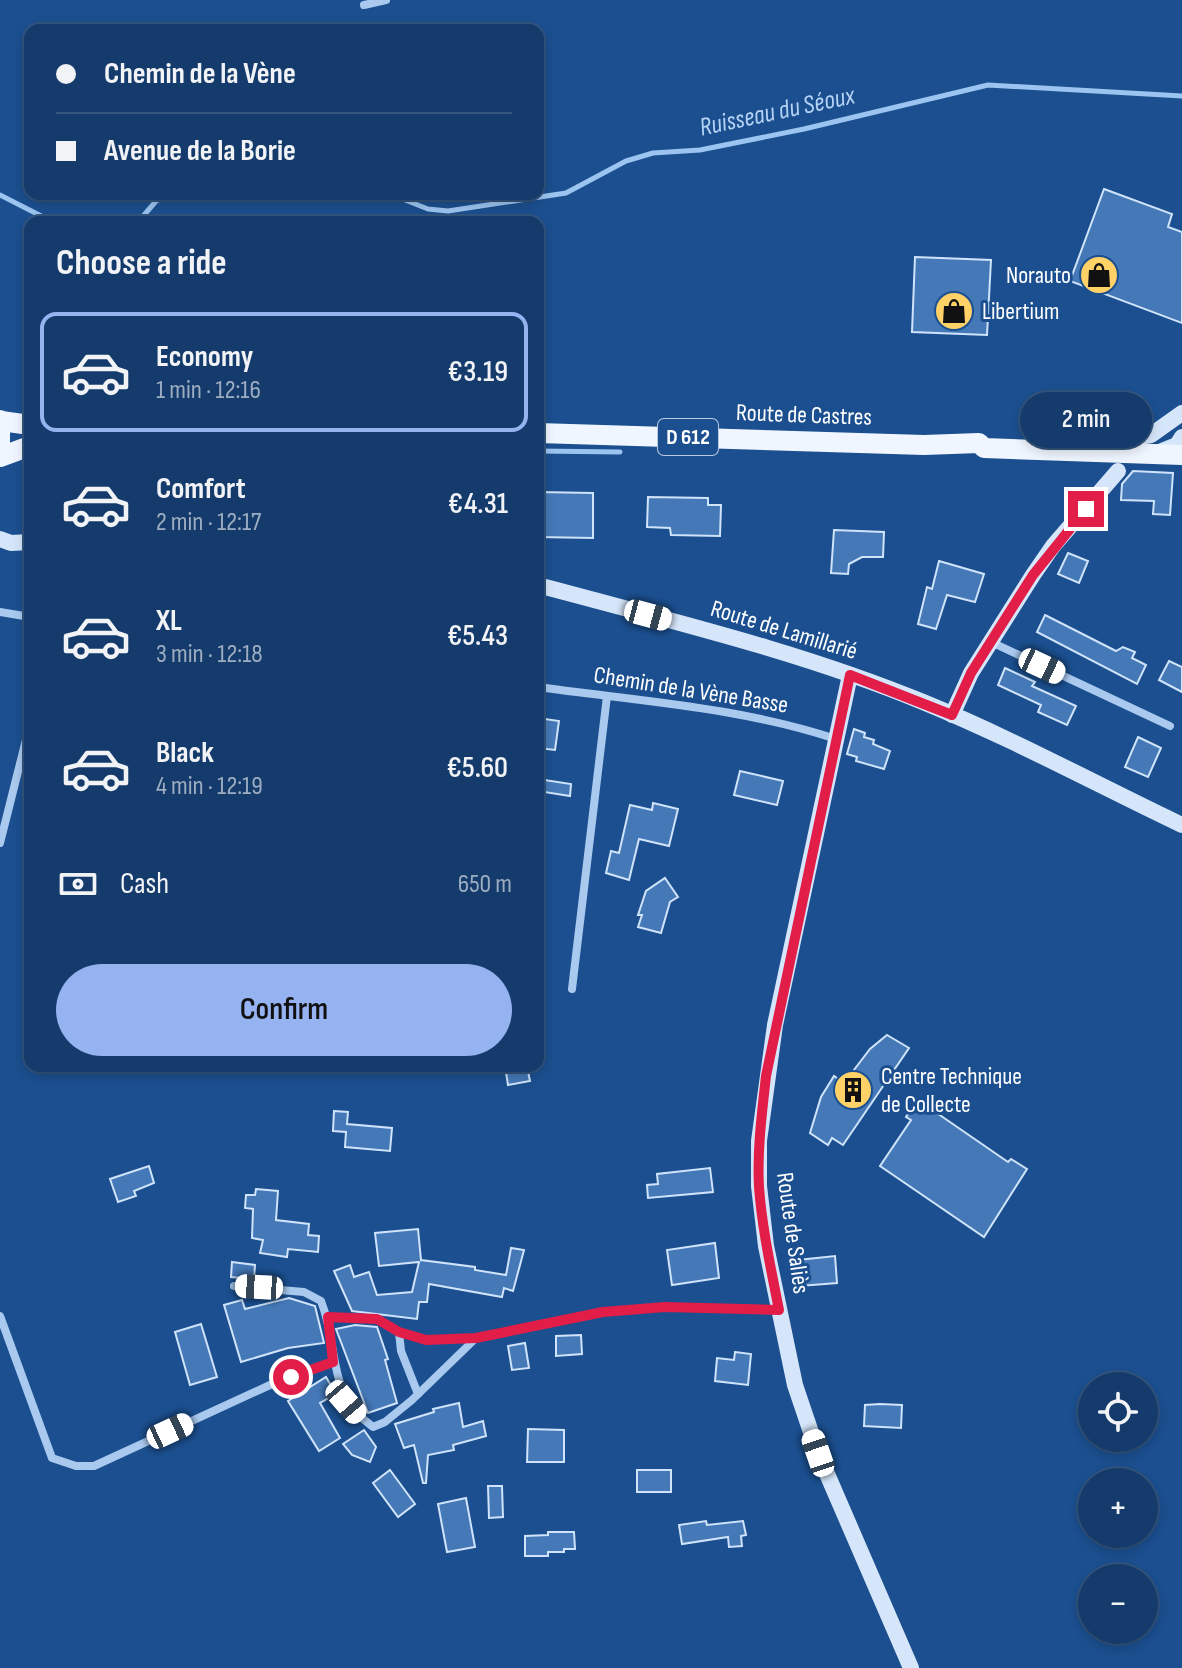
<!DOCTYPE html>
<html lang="en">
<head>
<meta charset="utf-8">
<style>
	:root { --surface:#143b6b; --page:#214673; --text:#f1f3f6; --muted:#9dadc1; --line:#33557e; --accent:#95b2f1 }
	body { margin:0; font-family:"Sofia Sans Condensed",sans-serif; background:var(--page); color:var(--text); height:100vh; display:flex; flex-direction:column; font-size:30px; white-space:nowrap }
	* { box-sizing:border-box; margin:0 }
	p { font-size:26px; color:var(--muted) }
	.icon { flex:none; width:44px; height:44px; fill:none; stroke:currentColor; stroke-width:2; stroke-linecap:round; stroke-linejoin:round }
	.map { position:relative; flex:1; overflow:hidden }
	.drawer { position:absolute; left:24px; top:216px; width:520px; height:856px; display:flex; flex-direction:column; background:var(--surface); border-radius:16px; box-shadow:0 4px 12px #0003,0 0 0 2px var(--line) }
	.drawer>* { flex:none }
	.hud { position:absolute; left:24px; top:24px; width:520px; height:176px; border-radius:16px; box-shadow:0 4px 12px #0003,0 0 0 2px var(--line); display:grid; align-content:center; height:176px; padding:0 32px; background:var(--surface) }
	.buttons { position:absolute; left:1078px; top:1372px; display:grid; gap:16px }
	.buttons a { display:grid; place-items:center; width:80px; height:80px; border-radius:50%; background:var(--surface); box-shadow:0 4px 12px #0003,0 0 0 2px var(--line); font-size:40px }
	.end { position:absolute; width:36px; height:36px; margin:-18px; border:10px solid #e11d48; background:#fff; box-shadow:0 0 0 4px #fff }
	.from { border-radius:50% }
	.bubble { position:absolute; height:56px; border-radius:28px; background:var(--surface); box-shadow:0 4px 12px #0003,0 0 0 2px var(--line); font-size:26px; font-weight:600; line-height:56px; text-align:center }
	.car { position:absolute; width:24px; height:48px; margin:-24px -12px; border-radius:10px; box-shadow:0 0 6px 2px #0007; background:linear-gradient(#fff 24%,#345 0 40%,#fff 0 76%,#345 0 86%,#fff 0) }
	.hud b { display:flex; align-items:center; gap:28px; height:76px; font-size:30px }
	.hud b+b { border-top:2px solid var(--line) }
	.hud i { width:20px; height:20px; background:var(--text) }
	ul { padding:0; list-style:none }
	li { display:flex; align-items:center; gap:24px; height:120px; margin:0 16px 12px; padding:0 16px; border:4px solid transparent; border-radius:16px }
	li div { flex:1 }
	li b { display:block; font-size:30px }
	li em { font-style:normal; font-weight:600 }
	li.current { border-color:var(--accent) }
	li>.icon { width:72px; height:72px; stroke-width:1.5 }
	h2 { padding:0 32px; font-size:36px; line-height:96px }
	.pay { display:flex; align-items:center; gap:20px; height:88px; padding:0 32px; font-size:30px }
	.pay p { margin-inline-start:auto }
	.action { display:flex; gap:16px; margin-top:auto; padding:16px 32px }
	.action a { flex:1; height:92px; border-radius:48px; background:var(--accent); color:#111; font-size:32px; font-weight:600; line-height:92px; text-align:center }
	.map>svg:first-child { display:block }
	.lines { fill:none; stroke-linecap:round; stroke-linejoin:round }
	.stream { stroke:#9cc4f0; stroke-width:5 }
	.building { fill:#4478b7; stroke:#cfe3fa; stroke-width:2 }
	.street { stroke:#a9c9ee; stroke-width:8 }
	.secondary { stroke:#d6e6fa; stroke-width:16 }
	.primary { stroke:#f0f6ff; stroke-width:20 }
	.route { stroke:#e11d48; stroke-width:10 }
	.labels { text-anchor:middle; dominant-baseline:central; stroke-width:6; stroke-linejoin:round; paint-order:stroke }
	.shield { fill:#1b4f8f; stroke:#bbcadd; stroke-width:2 }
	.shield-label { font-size:22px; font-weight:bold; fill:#fff }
	.poi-label { font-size:24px; fill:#fff; stroke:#1b4f8f; text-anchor:start }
	.street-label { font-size:24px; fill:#fff; stroke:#1b4f8f }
	.water-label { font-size:26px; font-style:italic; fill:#b5d3f5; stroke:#1b4f8f }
</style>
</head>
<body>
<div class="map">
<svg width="1182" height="1668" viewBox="0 0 1182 1668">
	<rect width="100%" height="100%" fill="#1b4f8f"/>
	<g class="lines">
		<g class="stream">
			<path d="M390 194 428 209 448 211 566 193 626 161 653 153 700 150 804 129 988 85 1182 96"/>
			<path d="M0 195 53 222"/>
			<path d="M138 222 157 200 208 194"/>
			<path d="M538 451 620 452"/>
		</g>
	</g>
	<g class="building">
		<path d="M1104 189 1172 214 1168 227 1182 232V323L1070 281Z"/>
		<path d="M915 257 991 260 987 335 912 332Z"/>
		<path d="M1133 471 1173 473 1170 515 1153 514 1154 501 1121 500 1122 484Z"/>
		<path d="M538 492 593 493V538L538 537Z"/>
		<path d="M648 497 708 498V505H721L720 536 671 535 670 528 647 527Z"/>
		<path d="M834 530 884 532 883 557H862L849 564 848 574 831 573Z"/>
		<path d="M1068 553 1088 561 1079 583 1058 574Z"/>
		<path d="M939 561 984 574 975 602 947 595 936 629 918 624 927 587 932 589Z"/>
		<path d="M1045 615 1116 651 1123 647 1135 652 1132 658 1146 665 1137 684 1037 632Z"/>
		<path d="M1169 661 1182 667V692L1159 680Z"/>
		<path d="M1005 668 1035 682 1032 686 1076 706 1067 725 1038 712 1041 705 998 685Z"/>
		<path d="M538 718 559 721 555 750 538 748Z"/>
		<path d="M854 729 865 733 864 737 874 740 873 744 890 751 884 769 856 761 857 757 847 754Z"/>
		<path d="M1138 737 1161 748 1148 777 1125 767Z"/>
		<path d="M740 771 783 781 777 805 734 795Z"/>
		<path d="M538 779 571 784 570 796 538 791Z"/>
		<path d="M653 803 678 809 669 846 639 839 629 880 606 873 611 851 619 853 630 805 652 810Z"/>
		<path d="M665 878 678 897 670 902 661 933 638 927 642 915H638L646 891Z"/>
		<path d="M887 1035 909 1048 843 1145 832 1138 828 1145 810 1133 821 1097 834 1076 844 1083 870 1049Z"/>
		<path d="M505 1066H527L530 1081 508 1085Z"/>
		<path d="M918 1100 1008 1162 1011 1159 1027 1169 984 1237 880 1166 911 1120 906 1117Z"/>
		<path d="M334 1111 348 1112 347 1124 392 1128 390 1151 345 1147 346 1132 333 1131Z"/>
		<path d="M149 1166 154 1183 134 1191 136 1196 118 1202 110 1179Z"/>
		<path d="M710 1168 713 1192 648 1198 647 1185 658 1184 657 1174Z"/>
		<path d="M256 1189 278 1191 276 1220 309 1224 308 1235 319 1236 318 1252 288 1249 287 1257 260 1253 263 1240 252 1238 253 1209 245 1208 246 1195H255Z"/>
		<path d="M418 1229 421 1260 475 1267V1270L506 1275 511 1248 524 1250 513 1291 504 1288 502 1297 429 1284 427 1302H419L417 1319 352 1311 334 1271 350 1265 354 1277 369 1272 377 1295 412 1292 419 1262 379 1266 375 1233Z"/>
		<path d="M715 1243 719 1278 672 1285 667 1250Z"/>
		<path d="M835 1256 837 1283 800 1286 798 1260Z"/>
		<path d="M232 1262 255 1265 254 1279 231 1277Z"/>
		<path d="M289 1298 315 1306 324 1343 288 1348 241 1362 224 1305 242 1300 245 1309Z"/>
		<path d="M201 1324 217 1377 190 1385 175 1332Z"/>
		<path d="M355 1325 377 1327 388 1359 385 1360 397 1403 368 1413 336 1329Z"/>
		<path d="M581 1335 582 1354 556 1356V1336Z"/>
		<path d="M525 1343 529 1368 512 1370 508 1346Z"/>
		<path d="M735 1352 751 1354 748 1385 715 1381 717 1358 734 1360Z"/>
		<path d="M326 1377 336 1394 320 1403 340 1438 319 1451 288 1401Z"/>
		<path d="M459 1403 463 1427 483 1421 486 1436 453 1445 454 1450 428 1455 426 1483H423L414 1445 404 1448 395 1424 434 1412 433 1409Z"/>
		<path d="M880 1404 902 1405 901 1428 864 1426 865 1405Z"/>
		<path d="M528 1429 564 1430V1462H527Z"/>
		<path d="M364 1430 376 1447 370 1462 352 1455 343 1444Z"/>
		<path d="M390 1470 415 1504 398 1517 373 1483Z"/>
		<rect x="637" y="1470" width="34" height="22"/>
		<path d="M488 1486H502L503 1517 489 1518Z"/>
		<path d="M466 1498 475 1547 447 1552 438 1504Z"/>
		<path d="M706 1521 707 1525 743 1521 746 1535 741 1536 742 1546 729 1547 728 1537 682 1544 679 1525Z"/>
		<path d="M548 1532H574L575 1549H564V1552H548V1556H525V1536L548 1535Z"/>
	</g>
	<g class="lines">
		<g class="street">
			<path d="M364 5 386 0"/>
			<path d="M0 612 30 617"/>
			<path d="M991 642 1170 726"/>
			<path d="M538 687C638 701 739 707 836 739"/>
			<path d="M0 843 30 724"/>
			<path d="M572 989 607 696"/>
			<path d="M234 1286 304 1292 321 1301C340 1349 325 1392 373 1427L385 1422 412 1400 476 1338 603 1312 665 1307 779 1310"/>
			<path d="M0 1316 52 1458 76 1466H94L270 1385 333 1362"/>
			<path d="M328 1317 377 1319 399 1332 426 1340 475 1338"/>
			<path d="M399 1332 401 1351 418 1394"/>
		</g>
		<g class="secondary">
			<path d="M1092 445 1151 435 1182 413"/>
			<path d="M1157 453 1177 445 1182 437"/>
			<path d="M0 539 11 543 30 542"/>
			<path d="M538 585C667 620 799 651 923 702 1011 738 1096 784 1182 825"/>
			<path d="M850 675 775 1025 759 1141V1186L766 1246 795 1385 818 1453 911 1668"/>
			<path d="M952 715 971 673 1033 575 1053 546 1118 471"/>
		</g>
		<g class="primary">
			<path d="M0 420V454"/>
			<path d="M1 421 30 425"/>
			<path d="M538 433 924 445 979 443 984 448 1182 455"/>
			<path d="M0 457 30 446"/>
		</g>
	</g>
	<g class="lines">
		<path class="route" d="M291 1377 333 1362 328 1317 377 1319 399 1332 426 1340 476 1338 603 1312 665 1307 779 1310C771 1269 762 1228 759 1187 757 1150 762 1113 766 1076L850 675 952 715 971 673 1033 575 1086 509"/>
	</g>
	<defs>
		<symbol id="shop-disc" viewBox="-11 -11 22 22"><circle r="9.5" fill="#ffd166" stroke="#1b4f8f"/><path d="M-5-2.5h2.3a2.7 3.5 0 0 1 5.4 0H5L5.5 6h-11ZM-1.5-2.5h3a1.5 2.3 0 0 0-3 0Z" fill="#111"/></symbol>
		<symbol id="building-disc" viewBox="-11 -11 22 22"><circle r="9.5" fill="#ffd166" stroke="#1b4f8f"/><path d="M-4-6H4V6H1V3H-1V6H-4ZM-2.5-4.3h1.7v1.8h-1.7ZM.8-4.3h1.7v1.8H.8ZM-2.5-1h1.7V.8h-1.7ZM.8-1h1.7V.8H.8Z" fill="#111"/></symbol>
	</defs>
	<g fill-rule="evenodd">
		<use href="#shop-disc" x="1077" y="253" width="44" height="44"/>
		<use href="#shop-disc" x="932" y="289" width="44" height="44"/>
		<use href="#building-disc" x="831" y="1068" width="44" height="44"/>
	</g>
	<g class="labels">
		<rect class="shield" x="658" y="419" width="60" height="36" rx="6"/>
		<g class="shield-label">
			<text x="688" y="437">D 612</text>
		</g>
		<g class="poi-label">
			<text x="1071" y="275" text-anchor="end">Norauto</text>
			<text x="982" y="311">Libertium</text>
			<text x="881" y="1076">Centre Technique<tspan x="881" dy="28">de Collecte</tspan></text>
		</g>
		<g class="street-label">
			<text transform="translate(804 415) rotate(2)">Route de Castres</text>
			<text transform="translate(784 630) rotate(17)">Route de Lamillarié</text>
			<text transform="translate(691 690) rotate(9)">Chemin de la Vène Basse</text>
			<text transform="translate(793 1233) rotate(82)">Route de Saliès</text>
		</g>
		<g class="water-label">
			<text transform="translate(777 112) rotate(-12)">Ruisseau du Séoux</text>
		</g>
	</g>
</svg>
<div class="buttons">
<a><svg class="icon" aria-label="locate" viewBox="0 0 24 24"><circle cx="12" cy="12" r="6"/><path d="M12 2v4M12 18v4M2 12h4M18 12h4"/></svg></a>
<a>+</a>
<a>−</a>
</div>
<i class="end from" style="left:291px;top:1377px"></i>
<i class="end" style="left:1086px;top:509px"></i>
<div class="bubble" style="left:1020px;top:392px;width:132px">2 min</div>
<i class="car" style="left:648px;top:615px;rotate:105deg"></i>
<i class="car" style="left:1042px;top:666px;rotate:115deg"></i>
<i class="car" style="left:259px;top:1287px;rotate:273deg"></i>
<i class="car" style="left:346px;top:1402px;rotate:139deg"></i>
<i class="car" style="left:170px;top:1431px;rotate:65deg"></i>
<i class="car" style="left:818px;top:1453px;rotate:341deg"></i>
<div class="hud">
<b><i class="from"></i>Chemin de la Vène</b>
<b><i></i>Avenue de la Borie</b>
</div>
<section class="drawer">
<h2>Choose a ride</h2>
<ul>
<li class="current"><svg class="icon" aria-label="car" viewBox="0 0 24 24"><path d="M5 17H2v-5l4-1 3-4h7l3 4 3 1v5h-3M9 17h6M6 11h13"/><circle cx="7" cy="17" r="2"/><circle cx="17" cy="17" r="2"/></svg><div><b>Economy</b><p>1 min · 12:16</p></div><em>€3.19</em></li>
<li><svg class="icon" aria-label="car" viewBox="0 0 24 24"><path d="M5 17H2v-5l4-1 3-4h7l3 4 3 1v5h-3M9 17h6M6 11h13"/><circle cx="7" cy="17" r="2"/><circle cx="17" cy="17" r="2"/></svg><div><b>Comfort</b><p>2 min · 12:17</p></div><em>€4.31</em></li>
<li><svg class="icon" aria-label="car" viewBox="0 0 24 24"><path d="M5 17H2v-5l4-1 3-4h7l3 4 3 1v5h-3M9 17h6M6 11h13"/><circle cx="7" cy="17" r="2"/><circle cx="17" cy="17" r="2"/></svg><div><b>XL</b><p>3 min · 12:18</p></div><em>€5.43</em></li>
<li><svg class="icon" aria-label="car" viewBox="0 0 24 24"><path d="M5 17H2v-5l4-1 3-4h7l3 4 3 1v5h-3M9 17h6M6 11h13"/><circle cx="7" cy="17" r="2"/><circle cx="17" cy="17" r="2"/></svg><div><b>Black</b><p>4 min · 12:19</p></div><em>€5.60</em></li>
</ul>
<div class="pay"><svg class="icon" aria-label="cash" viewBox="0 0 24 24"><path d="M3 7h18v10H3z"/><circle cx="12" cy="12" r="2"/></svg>Cash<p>650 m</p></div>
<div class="action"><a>Confirm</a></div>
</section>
</div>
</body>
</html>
